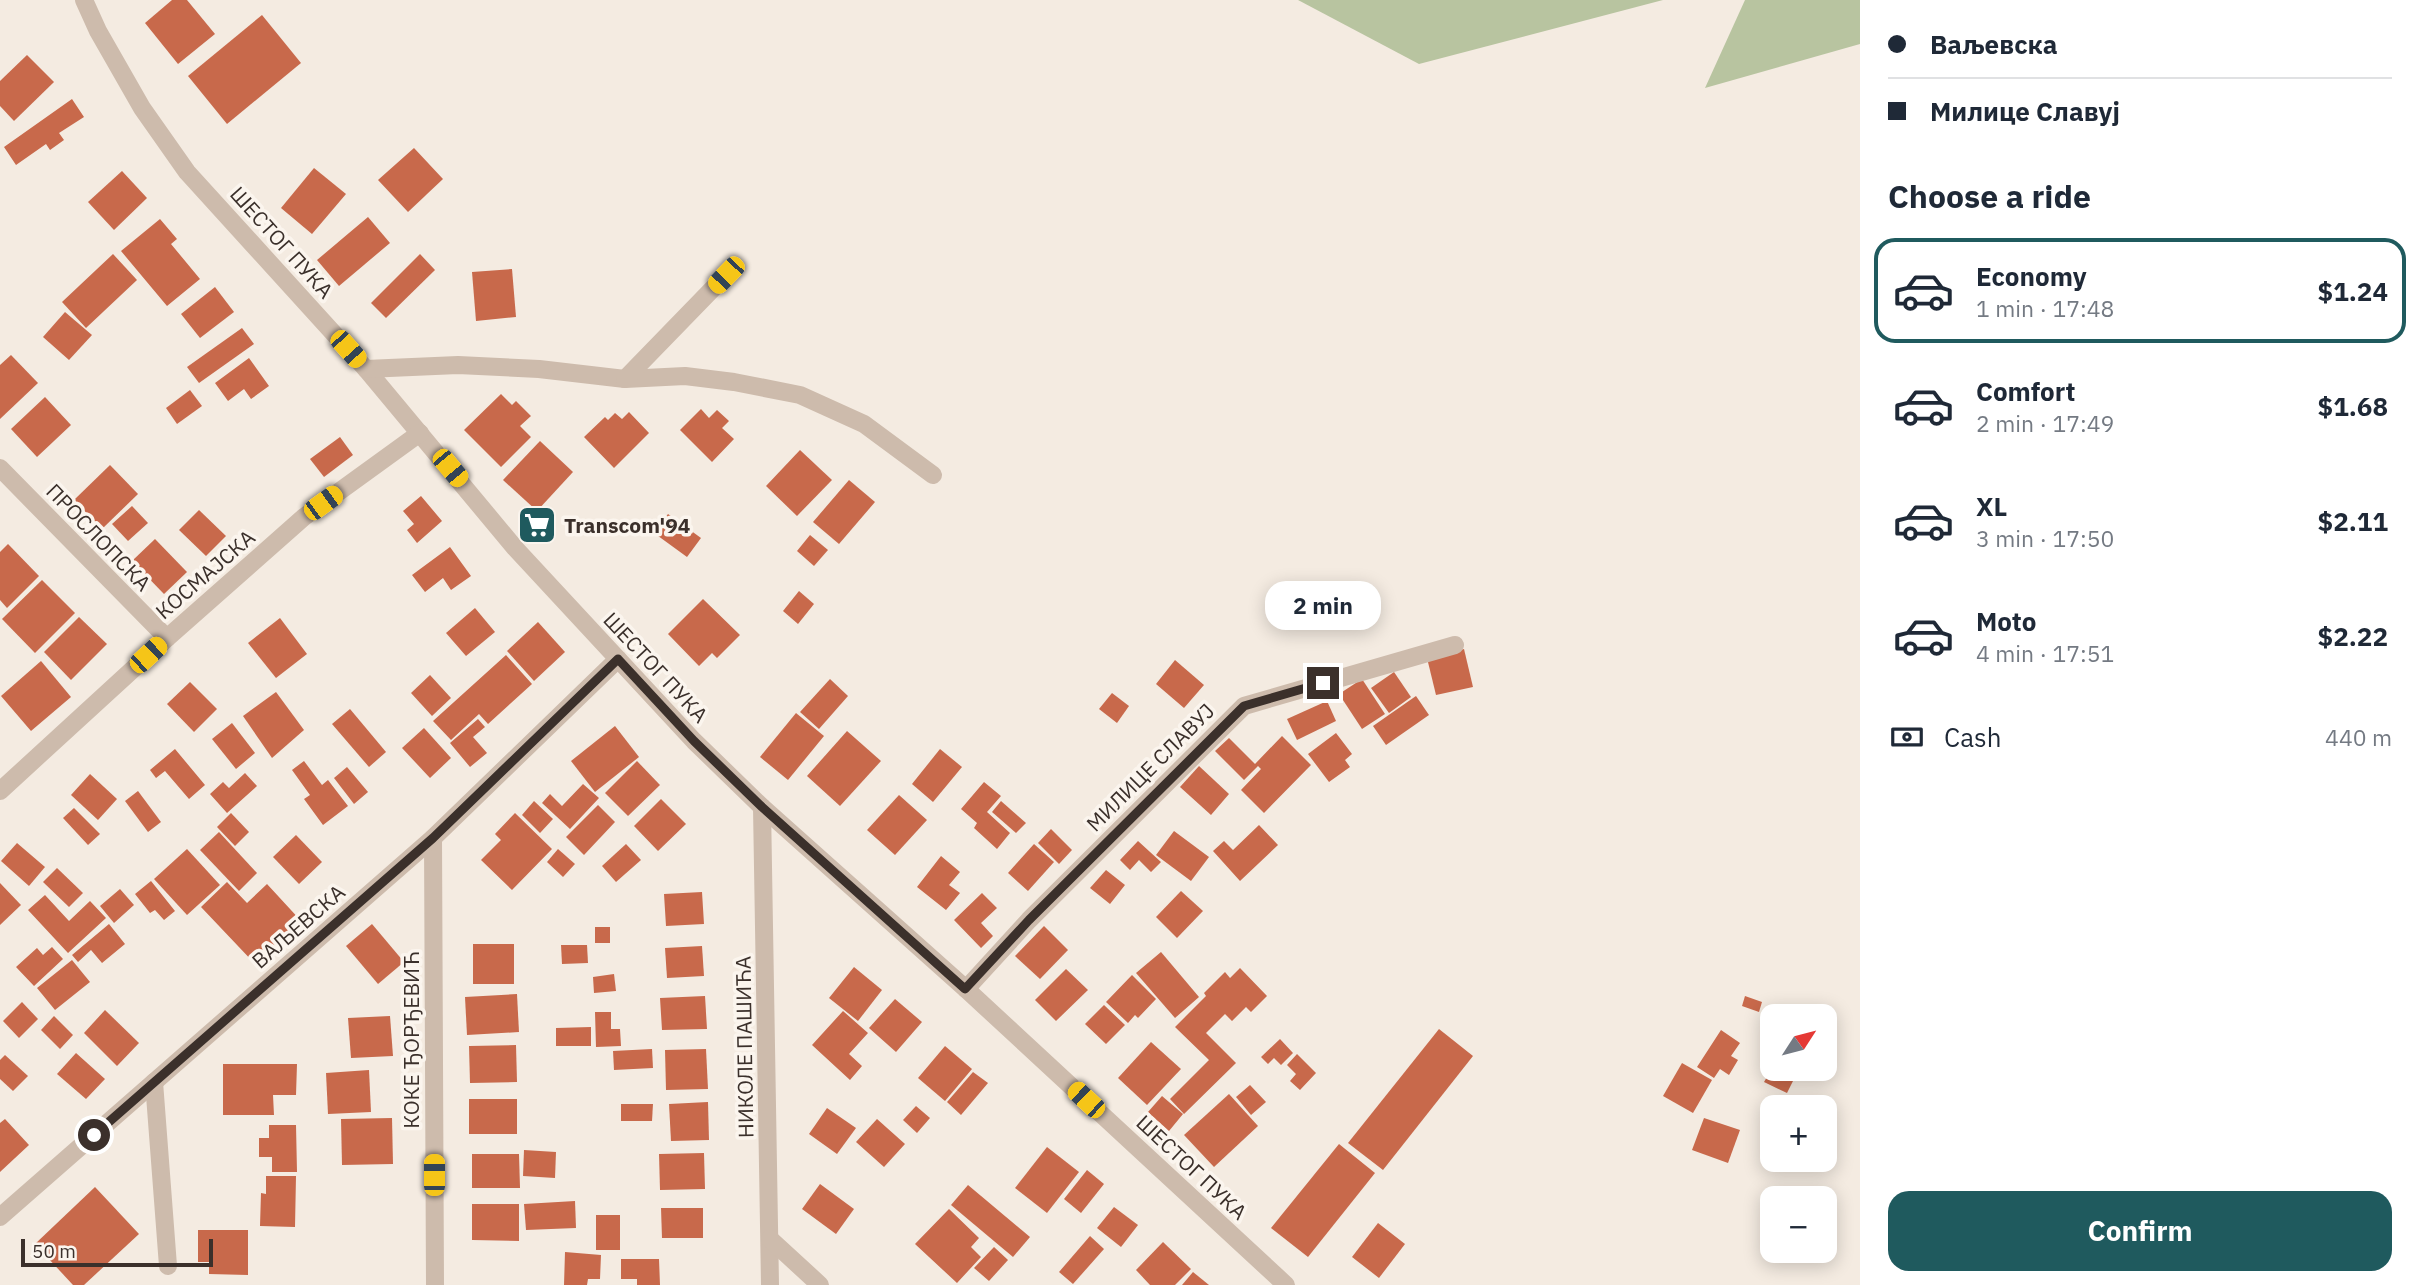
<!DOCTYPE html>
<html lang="en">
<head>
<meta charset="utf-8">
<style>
	:root { --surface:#fff; --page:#f2f2f3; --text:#1f2937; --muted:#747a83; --line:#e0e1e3; --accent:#1f5a5e }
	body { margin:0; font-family:"IBM Plex Sans",sans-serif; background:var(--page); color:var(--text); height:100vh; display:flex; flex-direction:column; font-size:26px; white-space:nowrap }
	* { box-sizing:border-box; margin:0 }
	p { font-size:23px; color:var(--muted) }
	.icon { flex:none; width:38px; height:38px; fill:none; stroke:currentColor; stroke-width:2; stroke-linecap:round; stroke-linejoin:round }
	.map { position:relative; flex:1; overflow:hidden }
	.side { display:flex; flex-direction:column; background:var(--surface); width:560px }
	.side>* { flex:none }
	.banner { display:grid; align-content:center; height:154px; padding:0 28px; background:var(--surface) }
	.needle { width:46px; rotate:54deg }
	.fabs { position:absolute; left:1760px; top:1004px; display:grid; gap:14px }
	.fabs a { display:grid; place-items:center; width:77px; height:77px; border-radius:14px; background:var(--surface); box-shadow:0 4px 18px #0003; font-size:35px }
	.scale { position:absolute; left:21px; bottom:18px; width:192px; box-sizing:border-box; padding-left:7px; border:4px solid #3b302b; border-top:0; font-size:19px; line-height:24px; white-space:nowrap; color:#3b302b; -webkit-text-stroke:5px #fbf5ee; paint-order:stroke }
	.end { position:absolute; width:32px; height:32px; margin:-16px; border:9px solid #3b302b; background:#fff; box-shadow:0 0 0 4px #fff }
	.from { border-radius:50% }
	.bubble { position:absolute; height:49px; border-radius:21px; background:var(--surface); box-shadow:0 4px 18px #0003; font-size:23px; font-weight:700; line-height:49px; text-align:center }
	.car { position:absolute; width:21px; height:42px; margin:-21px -10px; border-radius:9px; box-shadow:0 0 5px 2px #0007; background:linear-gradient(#f5c518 24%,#345 0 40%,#f5c518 0 76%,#345 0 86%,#f5c518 0) }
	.banner b { display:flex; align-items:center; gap:24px; height:66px; font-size:26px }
	.banner b+b { border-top:2px solid var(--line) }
	.banner i { width:18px; height:18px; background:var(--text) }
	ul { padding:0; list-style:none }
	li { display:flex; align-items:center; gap:21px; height:105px; margin:0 14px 10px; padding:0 14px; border:4px solid transparent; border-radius:21px }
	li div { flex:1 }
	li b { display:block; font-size:26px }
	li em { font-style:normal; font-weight:700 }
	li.on { border-color:var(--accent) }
	li>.icon { width:63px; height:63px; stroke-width:1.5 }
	h2 { padding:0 28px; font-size:32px; line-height:84px }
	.pay { display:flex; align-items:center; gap:18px; height:77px; padding:0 28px; font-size:26px }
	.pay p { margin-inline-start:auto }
	.action { display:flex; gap:14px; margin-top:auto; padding:14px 28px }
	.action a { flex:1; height:80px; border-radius:21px; background:var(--accent); color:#fff; font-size:28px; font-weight:700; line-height:80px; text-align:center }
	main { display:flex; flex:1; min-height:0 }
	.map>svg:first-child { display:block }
	.green { fill:#b8c4a0 }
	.building { fill:#c8694b }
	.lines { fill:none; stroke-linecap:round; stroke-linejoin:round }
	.minor { stroke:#cdbbac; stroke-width:18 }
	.route { stroke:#3b302b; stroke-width:9 }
	.labels { text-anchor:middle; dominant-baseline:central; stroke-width:7; stroke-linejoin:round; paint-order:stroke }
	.street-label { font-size:21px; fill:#3b302b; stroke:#fbf5ee }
	.poi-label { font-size:21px; font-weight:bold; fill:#3b302b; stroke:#fbf5ee; text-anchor:start }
</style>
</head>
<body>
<main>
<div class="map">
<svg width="1860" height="1285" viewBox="0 0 1860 1285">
	<rect width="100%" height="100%" fill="#f4ebe1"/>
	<g class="green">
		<path d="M1298 0H1663L1419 64Z"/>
		<path d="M1745 0H1860V44L1705 88Z"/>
	</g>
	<g class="building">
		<path d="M172 0H187L215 34 178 64 145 23Z"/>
		<path d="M262 15 301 63 227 124 188 76Z"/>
		<path d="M27 55 54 82 14 121 0 106V81Z"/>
		<path d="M72 99 84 117 59 133 64 140 50 150 46 144 16 165 4 147Z"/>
		<path d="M414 148 443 179 408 212 378 180Z"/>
		<path d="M314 168 346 194 312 234 281 208Z"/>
		<path d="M122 171 147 198 114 230 88 202Z"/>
		<path d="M368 217 390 243 339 286 317 260Z"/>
		<path d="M160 219 177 239 171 244 200 279 167 306 121 251Z"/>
		<path d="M113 254 137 280 86 328 62 302Z"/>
		<path d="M420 254 435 270 386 318 371 303Z"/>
		<path d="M512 269 516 317 476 321 472 272Z"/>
		<path d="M215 287 234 312 200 338 181 314Z"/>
		<path d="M65 312 92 335 69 360 43 337Z"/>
		<path d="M242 328 254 344 199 383 187 367Z"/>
		<path d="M11 355 38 383 0 419V365Z"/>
		<path d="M249 358 269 386 251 399 244 389 228 401 215 383Z"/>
		<path d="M190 390 202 406 177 424 166 408Z"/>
		<path d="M501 394 512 405 516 401 531 416 520 426 531 437 501 467 464 430Z"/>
		<path d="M45 397 71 425 37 457 11 429Z"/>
		<path d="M701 409 709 418 717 410 729 421 722 428 734 439 712 462 680 430Z"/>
		<path d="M629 412 649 433 614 468 584 437 605 417 608 420 615 413 622 419Z"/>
		<path d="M340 437 353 455 324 477 310 459Z"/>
		<path d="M540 441 573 472 537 511 503 480Z"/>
		<path d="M800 450 832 480 797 516 766 486Z"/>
		<path d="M110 465 138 494 102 529 74 500Z"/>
		<path d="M849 480 875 502 839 544 813 522Z"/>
		<path d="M421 496 442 521 417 543 407 530 414 524 403 511Z"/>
		<path d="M132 506 148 523 128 541 112 524Z"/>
		<path d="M199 510 226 536 206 556 179 530Z"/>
		<path d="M668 514 701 538 687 557 654 533Z"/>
		<path d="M810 535 828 550 814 566 797 551Z"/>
		<path d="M155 539 187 572 164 594 132 561Z"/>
		<path d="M8 544 39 576 7 608 0 600V552Z"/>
		<path d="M450 547 471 576 451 590 443 578 425 592 412 575Z"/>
		<path d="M42 580 75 613 35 653 2 619Z"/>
		<path d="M799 591 814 604 798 624 783 611Z"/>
		<path d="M703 599 740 635 717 658 712 653 699 666 668 634Z"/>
		<path d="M475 608 495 632 466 656 446 633Z"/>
		<path d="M79 617 107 644 71 680 44 652Z"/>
		<path d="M280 618 307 654 276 678 248 643Z"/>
		<path d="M538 622 565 652 534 681 507 651Z"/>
		<path d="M1464 649 1473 687 1436 695 1427 658Z"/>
		<path d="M506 655 532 684 488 724 479 714 451 740 433 721Z"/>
		<path d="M1175 660 1204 685 1184 708 1156 684Z"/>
		<path d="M41 661 71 697 31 731 1 696Z"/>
		<path d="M1394 672 1411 697 1389 713 1371 688Z"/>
		<path d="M430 675 451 698 432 716 411 693Z"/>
		<path d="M830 679 848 696 819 729 800 712Z"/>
		<path d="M1362 679 1385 714 1362 729 1339 694Z"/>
		<path d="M190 682 217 709 194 732 167 704Z"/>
		<path d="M276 692 304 730 272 758 243 716Z"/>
		<path d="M1112 693 1129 706 1117 723 1099 709Z"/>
		<path d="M1416 696 1429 715 1386 745 1373 726Z"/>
		<path d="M1327 701 1336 721 1297 740 1287 719Z"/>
		<path d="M350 709 386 752 369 767 332 724Z"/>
		<path d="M796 713 824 736 788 780 760 757Z"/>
		<path d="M478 719 485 727 473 737 487 753 470 767 450 743Z"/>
		<path d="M232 723 255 753 236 769 212 739Z"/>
		<path d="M615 726 639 757 595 792 571 761Z"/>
		<path d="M424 728 451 758 430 778 402 748Z"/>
		<path d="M847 731 881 761 840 806 807 776Z"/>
		<path d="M1336 733 1352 754 1345 760 1350 767 1329 782 1308 754Z"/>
		<path d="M1282 736 1311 765 1264 813 1241 790 1261 769 1258 766 1244 780 1215 751 1229 738 1255 764Z"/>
		<path d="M175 749 205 785 189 799 165 771 156 778 150 770Z"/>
		<path d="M940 749 962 767 933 802 912 784Z"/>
		<path d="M304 761 322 785 328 780 348 806 323 825 304 799 310 795 292 770Z"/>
		<path d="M637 761 660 785 628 816 605 793Z"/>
		<path d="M1199 766 1229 794 1211 815 1180 787Z"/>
		<path d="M347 767 368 792 354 804 334 778Z"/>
		<path d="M245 773 257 786 227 813 210 794 223 782 229 788Z"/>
		<path d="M90 774 117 799 98 820 71 795Z"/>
		<path d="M984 782 1001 796 987 812 1010 833 997 849 974 828 977 823 961 809Z"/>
		<path d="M583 784 599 798 570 829 542 803 550 794 562 806Z"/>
		<path d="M138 791 161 822 148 832 125 801Z"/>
		<path d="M899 795 927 820 895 855 867 830Z"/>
		<path d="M661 799 686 824 658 851 634 826Z"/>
		<path d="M534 801 553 819 540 833 522 815Z"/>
		<path d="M1001 801 1026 823 1016 833 992 812Z"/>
		<path d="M598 805 615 822 584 855 566 837Z"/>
		<path d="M74 808 100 834 88 845 63 818Z"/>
		<path d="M231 813 249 832 235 846 217 827Z"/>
		<path d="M515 813 552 849 512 890 481 860 501 840 495 834Z"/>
		<path d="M1259 825 1278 845 1240 881 1213 851 1224 841 1233 850Z"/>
		<path d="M1051 829 1072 850 1059 864 1038 843Z"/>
		<path d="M1174 831 1209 857 1191 881 1156 855Z"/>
		<path d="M219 832 257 873 239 891 200 850Z"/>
		<path d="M296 835 322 862 299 884 273 857Z"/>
		<path d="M1138 841 1161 862 1151 872 1139 860 1130 870 1120 860Z"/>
		<path d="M17 843 45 867 29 886 1 861Z"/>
		<path d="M626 844 641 860 616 882 602 866Z"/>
		<path d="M1034 844 1054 862 1028 891 1008 873Z"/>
		<path d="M187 849 220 885 187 915 154 879Z"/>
		<path d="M558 849 575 864 563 877 547 862Z"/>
		<path d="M941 856 960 872 949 885 960 893 946 910 917 887Z"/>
		<path d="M57 868 83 893 69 907 43 882Z"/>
		<path d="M1106 870 1125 885 1110 904 1090 888Z"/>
		<path d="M151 881 175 911 164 920 155 910 150 913 135 894Z"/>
		<path d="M227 882 247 903 267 884 302 922 256 965 201 907Z"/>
		<path d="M0 883 21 905 0 925Z"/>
		<path d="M120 889 134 905 114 923 100 906Z"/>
		<path d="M1181 891 1203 911 1177 938 1156 917Z"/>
		<path d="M702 892 704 924 666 926 664 894Z"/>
		<path d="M982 893 997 908 981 923 993 936 981 948 954 920Z"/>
		<path d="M45 895 69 921 90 901 106 918 68 953 28 910Z"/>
		<path d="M109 924 125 944 102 963 91 950 78 962 72 955Z"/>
		<path d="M372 924 404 962 378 984 346 946Z"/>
		<path d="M1044 926 1068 950 1040 979 1015 956Z"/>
		<rect x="595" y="927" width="15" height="16"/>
		<rect x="473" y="944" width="41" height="40"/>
		<path d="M561 945H587L588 963 562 964Z"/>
		<path d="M702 946 704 976 667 978 665 948Z"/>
		<path d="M52 947 63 959 34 986 16 967 37 948 43 955Z"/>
		<path d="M1161 952 1199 997 1175 1018 1136 973Z"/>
		<path d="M72 960 90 982 55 1010 37 988Z"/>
		<path d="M854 967 882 990 858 1021 829 998Z"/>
		<path d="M1240 968 1267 996 1251 1012 1246 1007 1232 1021 1225 1014 1206 1033 1236 1063 1184 1114 1170 1099 1209 1060 1175 1027 1206 996 1204 993 1225 972 1230 978Z"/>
		<path d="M1066 969 1088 990 1056 1021 1035 1000Z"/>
		<path d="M614 974 616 991 594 993 593 977Z"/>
		<path d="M1132 975 1156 999 1138 1018 1135 1015 1128 1023 1106 1002Z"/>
		<path d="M517 994 519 1032 467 1035 465 997Z"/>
		<path d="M705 996 707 1029 662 1030 660 998Z"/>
		<path d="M1745 996 1762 1002 1759 1012 1742 1006Z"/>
		<path d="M895 999 922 1022 896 1052 869 1028Z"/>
		<path d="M22 1002 38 1019 19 1038 3 1021Z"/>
		<path d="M1104 1005 1125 1025 1106 1044 1085 1024Z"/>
		<path d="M105 1010 139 1043 117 1066 84 1033Z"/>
		<path d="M843 1011 868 1033 849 1054 862 1066 850 1080 812 1045Z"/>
		<path d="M595 1012H611V1029H620L621 1046 596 1047Z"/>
		<path d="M54 1016 73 1035 60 1049 41 1030Z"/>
		<path d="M390 1016 393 1056 351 1058 348 1018Z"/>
		<path d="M591 1027V1046H556V1028Z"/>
		<path d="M1439 1029 1473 1056 1383 1170 1348 1143Z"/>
		<path d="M1721 1030 1740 1043 1731 1056 1738 1060 1729 1075 1720 1069 1714 1078 1697 1067Z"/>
		<path d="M1280 1039 1293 1053 1281 1065 1274 1058 1268 1064 1261 1057Z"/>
		<path d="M1151 1042 1181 1069 1147 1105 1118 1078Z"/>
		<path d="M516 1045 517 1082 470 1083 469 1046Z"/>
		<path d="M945 1046 972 1069 945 1101 918 1078Z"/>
		<path d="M652 1049 653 1068 614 1070 613 1051Z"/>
		<path d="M706 1049 708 1089 666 1090 665 1050Z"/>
		<path d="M76 1053 105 1079 86 1099 57 1074Z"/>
		<path d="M1297 1054 1316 1073 1300 1090 1290 1081 1296 1074 1287 1065Z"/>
		<path d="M5 1055 28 1076 13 1091 0 1079V1060Z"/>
		<path d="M1773 1055V1069H1799L1787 1093 1764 1082 1771 1070 1766 1068Z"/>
		<path d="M1682 1063 1712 1080 1693 1113 1663 1096Z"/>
		<path d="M223 1064H297L296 1095H273L274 1115H223Z"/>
		<path d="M369 1070 371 1112 328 1114 326 1073Z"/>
		<path d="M973 1072 988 1083 961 1115 947 1102Z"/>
		<path d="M1250 1085 1266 1102 1251 1115 1236 1097Z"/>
		<path d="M1229 1094 1258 1126 1214 1167 1184 1135Z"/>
		<path d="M1162 1096 1183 1114 1169 1131 1148 1112Z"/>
		<rect x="469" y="1099" width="48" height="35"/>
		<path d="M708 1102 709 1140 671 1141 669 1104Z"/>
		<path d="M621 1104H653L652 1121H621Z"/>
		<path d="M916 1106 930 1118 917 1133 903 1120Z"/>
		<path d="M827 1108 856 1128 837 1154 809 1134Z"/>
		<path d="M392 1118 393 1164 342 1165 341 1119Z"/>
		<path d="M1704 1118 1740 1130 1728 1163 1692 1150Z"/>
		<path d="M5 1119 29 1145 0 1172V1123Z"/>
		<path d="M877 1119 905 1144 884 1167 856 1142Z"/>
		<path d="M269 1125H296L297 1172H272V1157H259V1138H269Z"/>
		<path d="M1339 1144 1375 1173 1308 1257 1271 1228Z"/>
		<path d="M1047 1147 1079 1172 1047 1213 1015 1188Z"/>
		<path d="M524 1150 556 1152 555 1178 523 1176Z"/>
		<path d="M704 1153 705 1189 660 1190 659 1154Z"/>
		<path d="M472 1154H519L520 1188H472Z"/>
		<path d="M1087 1170 1104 1184 1081 1213 1064 1199Z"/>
		<path d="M266 1176H296L295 1227 260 1226 261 1193 266 1194Z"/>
		<path d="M820 1184 854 1209 836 1234 802 1209Z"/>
		<path d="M968 1185 1030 1237 1013 1257 951 1205Z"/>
		<path d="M95 1187 139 1234 84 1285H73L35 1244Z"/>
		<path d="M575 1201 576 1228 526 1230 524 1204Z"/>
		<path d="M472 1204H519V1241L472 1240Z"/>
		<path d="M1114 1207 1138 1225 1121 1247 1097 1228Z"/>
		<path d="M661 1208H703V1238H662Z"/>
		<path d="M949 1209 979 1238 971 1247 981 1257 957 1283 915 1244Z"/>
		<rect x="596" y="1215" width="24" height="35"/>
		<path d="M1378 1223 1405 1244 1379 1278 1352 1257Z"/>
		<path d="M198 1230H248V1275L209 1274V1262H198Z"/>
		<path d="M1090 1236 1104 1249 1073 1284 1059 1272Z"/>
		<path d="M1163 1242 1191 1269 1175 1285H1150L1136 1270Z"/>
		<path d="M994 1247 1008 1260 989 1281 974 1268Z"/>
		<path d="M565 1252 601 1255 600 1279H588L587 1285H564Z"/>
		<path d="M621 1259H659L660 1285H637V1279H621Z"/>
		<path d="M1193 1272 1209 1285H1182Z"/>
	</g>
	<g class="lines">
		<g class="minor">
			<path d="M84 0 98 31 142 108 187 172 366 369 515 548 694 741 762 807 966 989 1286 1285"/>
			<path d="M366 369 458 365 539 369 625 379 685 376 734 382 800 395 864 424 933 475"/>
			<path d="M625 379 726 275"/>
			<path d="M0 468 167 638"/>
			<path d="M0 791 167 638 304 517 420 433"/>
			<path d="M762 807 770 1285"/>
			<path d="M433 838 435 1285"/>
			<path d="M966 989 1029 920 1244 706 1455 645"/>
			<path d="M154 1082 168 1266"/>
			<path d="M0 1217 433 838 618 659"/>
			<path d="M770 1239 820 1285"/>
		</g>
	</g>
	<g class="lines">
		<path class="route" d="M94 1135 433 838 618 659 694 741 762 807 965 989 1029 920 1244 706 1323 683"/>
	</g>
	<defs>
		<symbol id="supermarket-square" viewBox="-11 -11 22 22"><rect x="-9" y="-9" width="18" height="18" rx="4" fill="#1f5a5e" stroke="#fbf5ee"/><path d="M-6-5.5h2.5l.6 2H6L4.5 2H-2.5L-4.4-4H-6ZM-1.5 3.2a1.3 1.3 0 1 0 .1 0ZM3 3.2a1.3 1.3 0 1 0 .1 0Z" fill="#fff"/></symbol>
	</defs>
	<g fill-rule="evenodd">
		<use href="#supermarket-square" x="515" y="503" width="44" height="44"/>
	</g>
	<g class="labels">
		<g class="street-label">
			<text transform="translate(282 242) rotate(48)">ШЕСТОГ ПУКА</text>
			<text transform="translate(99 537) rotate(46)">ПРОСЛОПСКА</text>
			<text transform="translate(205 574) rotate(-41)">КОСМАЈСКА</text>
			<text transform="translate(656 667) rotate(47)">ШЕСТОГ ПУКА</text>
			<text transform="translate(1150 767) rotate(-45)">МИЛИЦЕ СЛАВУЈ</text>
			<text transform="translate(298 926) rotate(-41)">ВАЉЕВСКА</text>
			<text transform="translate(411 1040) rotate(-90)">КОКЕ ЂОРЂЕВИЋ</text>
			<text transform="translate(744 1047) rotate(-91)">НИКОЛЕ ПАШИЋА</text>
			<text transform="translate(1192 1167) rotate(43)">ШЕСТОГ ПУКА</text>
		</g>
		<g class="poi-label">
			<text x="564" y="525">Transcom'94</text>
		</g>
	</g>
</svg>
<div class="fabs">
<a><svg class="needle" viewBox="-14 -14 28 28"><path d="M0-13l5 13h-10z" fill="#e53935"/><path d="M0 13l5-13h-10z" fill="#747a83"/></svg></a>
<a>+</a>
<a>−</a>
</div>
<div class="scale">50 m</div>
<i class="end from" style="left:94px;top:1135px"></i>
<i class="end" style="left:1323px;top:683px"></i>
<div class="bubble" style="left:1265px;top:581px;width:116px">2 min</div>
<i class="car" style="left:726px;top:275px;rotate:224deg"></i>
<i class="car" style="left:348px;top:349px;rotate:138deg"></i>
<i class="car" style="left:450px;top:468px;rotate:140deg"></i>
<i class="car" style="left:323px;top:503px;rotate:54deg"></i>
<i class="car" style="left:148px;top:655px;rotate:47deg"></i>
<i class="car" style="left:1086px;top:1100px;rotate:313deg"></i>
<i class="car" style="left:434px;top:1175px;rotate:0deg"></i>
</div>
<section class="side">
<div class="banner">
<b><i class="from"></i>Ваљевска</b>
<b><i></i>Милице Славуј</b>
</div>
<h2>Choose a ride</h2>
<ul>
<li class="on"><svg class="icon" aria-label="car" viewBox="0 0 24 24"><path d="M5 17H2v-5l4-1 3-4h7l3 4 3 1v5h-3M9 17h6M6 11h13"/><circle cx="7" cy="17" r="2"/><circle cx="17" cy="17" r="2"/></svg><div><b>Economy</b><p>1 min · 17:48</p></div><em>$1.24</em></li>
<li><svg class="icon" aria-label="car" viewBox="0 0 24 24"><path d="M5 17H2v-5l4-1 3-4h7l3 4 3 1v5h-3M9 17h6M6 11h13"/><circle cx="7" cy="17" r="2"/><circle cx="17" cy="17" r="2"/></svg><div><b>Comfort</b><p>2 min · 17:49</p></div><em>$1.68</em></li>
<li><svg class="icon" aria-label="car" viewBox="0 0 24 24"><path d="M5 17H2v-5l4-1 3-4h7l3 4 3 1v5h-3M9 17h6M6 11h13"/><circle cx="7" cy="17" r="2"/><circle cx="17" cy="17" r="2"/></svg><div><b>XL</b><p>3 min · 17:50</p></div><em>$2.11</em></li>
<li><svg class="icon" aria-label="car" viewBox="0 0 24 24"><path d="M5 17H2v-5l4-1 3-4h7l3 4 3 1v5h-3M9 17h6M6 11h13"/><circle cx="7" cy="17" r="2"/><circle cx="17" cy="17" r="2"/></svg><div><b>Moto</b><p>4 min · 17:51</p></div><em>$2.22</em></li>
</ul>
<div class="pay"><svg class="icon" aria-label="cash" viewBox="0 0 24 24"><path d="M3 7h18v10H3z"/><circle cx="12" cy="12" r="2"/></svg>Cash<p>440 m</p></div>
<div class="action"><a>Confirm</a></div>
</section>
</main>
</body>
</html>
